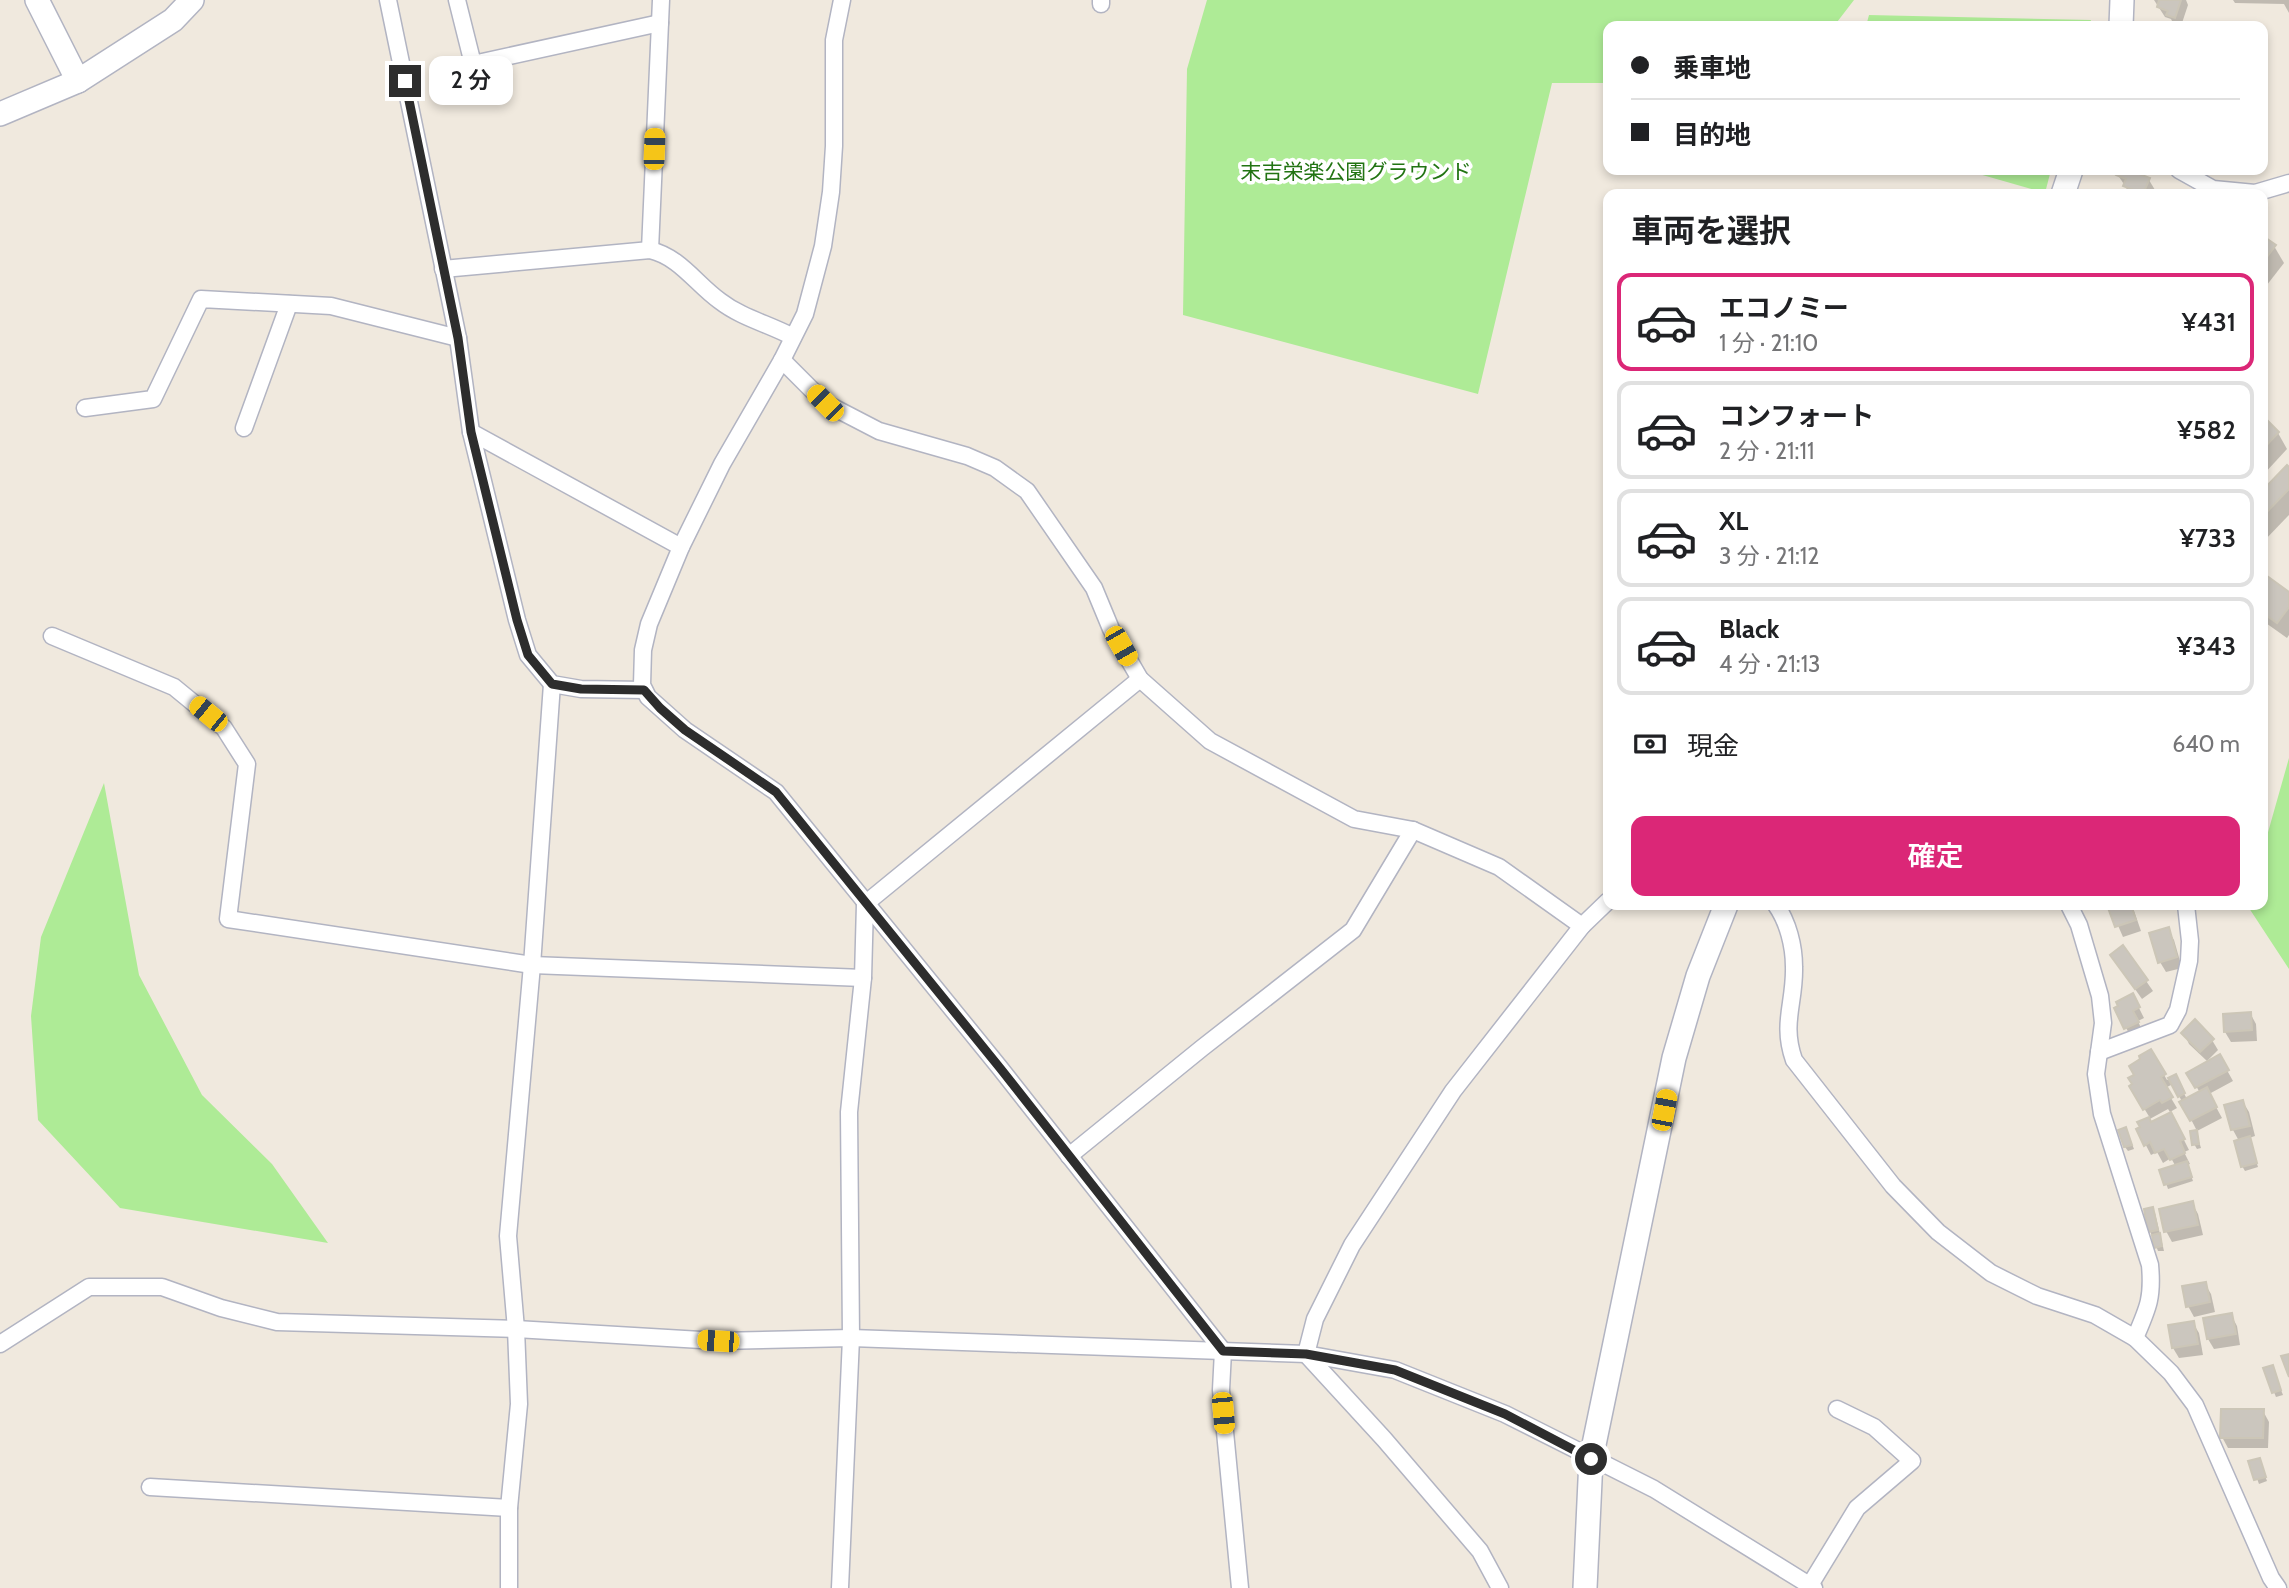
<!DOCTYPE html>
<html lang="ja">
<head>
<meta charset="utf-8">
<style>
	:root { --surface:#fff; --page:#f6f6f6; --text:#202124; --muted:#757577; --line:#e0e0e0; --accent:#db2777 }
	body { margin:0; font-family:Cabin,"Noto Sans JP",sans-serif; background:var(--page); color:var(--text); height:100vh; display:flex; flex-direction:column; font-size:26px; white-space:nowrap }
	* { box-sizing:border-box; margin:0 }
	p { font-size:23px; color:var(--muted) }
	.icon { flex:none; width:38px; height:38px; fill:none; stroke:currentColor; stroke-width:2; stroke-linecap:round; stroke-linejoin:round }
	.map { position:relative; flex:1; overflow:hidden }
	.drawer { position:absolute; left:1603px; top:189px; width:665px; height:721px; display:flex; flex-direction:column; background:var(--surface); border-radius:14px; box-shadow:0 4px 10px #0003 }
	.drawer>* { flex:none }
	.top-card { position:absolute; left:1603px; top:21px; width:665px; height:154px; border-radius:14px; box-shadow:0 4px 10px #0003; display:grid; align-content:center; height:154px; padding:0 28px; background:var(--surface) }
	.end { position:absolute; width:32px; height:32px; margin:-16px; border:9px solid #2d2d2d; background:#fff; box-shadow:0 0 0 4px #fff }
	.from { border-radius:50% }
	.bubble { position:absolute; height:49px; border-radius:14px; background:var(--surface); box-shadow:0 4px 10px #0003; font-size:23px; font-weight:600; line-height:49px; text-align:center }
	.car { position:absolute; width:21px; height:42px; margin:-21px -10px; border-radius:9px; box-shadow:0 0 5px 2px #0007; background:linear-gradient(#f5c518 24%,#345 0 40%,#f5c518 0 76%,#345 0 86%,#f5c518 0) }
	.top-card b { display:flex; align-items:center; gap:24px; height:66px; font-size:26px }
	.top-card b+b { border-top:2px solid var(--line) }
	.top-card i { width:18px; height:18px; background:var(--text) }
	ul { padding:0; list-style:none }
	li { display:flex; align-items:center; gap:21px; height:98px; margin:0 14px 10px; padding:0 14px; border:4px solid var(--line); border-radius:14px }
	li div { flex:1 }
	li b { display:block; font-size:26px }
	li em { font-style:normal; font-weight:600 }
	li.on { border-color:var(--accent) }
	li>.icon { width:63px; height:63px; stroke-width:1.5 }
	h2 { padding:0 28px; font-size:32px; line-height:84px }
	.pay { display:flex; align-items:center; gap:18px; height:77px; padding:0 28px; font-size:26px }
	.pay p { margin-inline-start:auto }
	.button { display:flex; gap:14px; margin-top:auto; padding:14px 28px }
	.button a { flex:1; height:80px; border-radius:14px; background:var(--accent); color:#fff; font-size:28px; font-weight:600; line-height:80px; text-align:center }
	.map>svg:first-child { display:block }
	.green { fill:#aeeb96 }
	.shadow { fill:#0003 }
	.building { fill:#cbc6be; stroke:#ccc6b7; stroke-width:2 }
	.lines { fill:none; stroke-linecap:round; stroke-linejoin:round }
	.street-casing { stroke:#b2b4c2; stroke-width:19 }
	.secondary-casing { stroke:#b2b4c2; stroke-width:26 }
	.street { stroke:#fff; stroke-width:16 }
	.secondary { stroke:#fff; stroke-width:23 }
	.route { stroke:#2d2d2d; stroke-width:9 }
	.labels { text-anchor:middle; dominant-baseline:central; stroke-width:7; stroke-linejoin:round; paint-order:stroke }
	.park-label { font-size:21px; fill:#227413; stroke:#fff }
</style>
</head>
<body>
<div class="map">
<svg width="2289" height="1588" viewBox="0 0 2289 1588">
	<rect width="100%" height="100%" fill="#f0e9de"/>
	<g class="green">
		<path d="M1207 0H1854L1834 26H1608V83H1552L1478 394 1183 315 1187 69Z"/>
		<path d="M1869 15 2091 20 2089 26H1866Z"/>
		<path d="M1965 170H2051L2045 193Z"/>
		<path d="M2289 758V969L2247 905H2263V850Z"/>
		<path d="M104 783 139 975 202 1095 272 1164 328 1243 120 1208 38 1120 31 1016 41 937Z"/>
	</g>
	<g class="shadow">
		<path d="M2154 0H2186L2188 5 2181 26 2174 25 2171 19 2165 17Z"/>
		<path d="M2233 0H2289V13L2284 4 2235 3Z"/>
		<path d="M2120 170H2125L2149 180 2155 190 2153 194H2130L2118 175Z"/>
		<path d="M2263 238 2274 246 2284 263 2263 290Z"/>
		<path d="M2267 422 2278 433 2287 449 2263 475V426Z"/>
		<path d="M2287 467 2289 469V515L2263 542V492Z"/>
		<path d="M2263 575 2289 594V635L2287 638 2263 621Z"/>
		<path d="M2109 905H2132L2141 931 2123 937Z"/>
		<path d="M2163 905H2178L2176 910Z"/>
		<path d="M2168 930 2174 940 2182 968 2166 972 2160 962Z"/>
		<path d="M2123 948 2153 991 2142 999 2118 965Z"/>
		<path d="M2138 1006 2144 1018 2138 1021 2143 1033 2132 1039 2116 1009Z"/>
		<path d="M2250 1013 2256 1024 2257 1041 2231 1042 2225 1032Z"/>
		<path d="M2184 1033 2212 1040 2218 1050 2207 1061 2189 1044Z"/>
		<path d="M2150 1051 2167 1080 2175 1077 2187 1099 2200 1093 2189 1073 2219 1056 2233 1081 2209 1094 2222 1118 2197 1131 2173 1084 2165 1088 2177 1108 2170 1112 2168 1109 2148 1120 2151 1124H2176L2189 1150 2184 1152 2190 1164 2187 1165 2193 1181 2168 1189 2162 1171 2176 1167 2171 1158 2163 1163 2157 1152 2151 1155 2138 1130 2150 1118 2131 1087Z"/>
		<path d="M2243 1102 2249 1112 2255 1136 2249 1138 2258 1167 2245 1171 2242 1166 2239 1141 2233 1130 2226 1106Z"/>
		<path d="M2126 1129 2134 1149 2128 1151 2125 1147Z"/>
		<path d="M2196 1132 2201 1148 2197 1149 2194 1144Z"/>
		<path d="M2192 1203 2198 1214 2203 1235 2172 1242 2166 1231Z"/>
		<path d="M2152 1209 2155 1213 2164 1251H2158L2150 1231Z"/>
		<path d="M2205 1284 2211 1294 2215 1312 2194 1317 2188 1306Z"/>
		<path d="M2231 1315 2237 1326 2240 1345 2214 1349 2208 1339Z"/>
		<path d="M2193 1323 2199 1333 2203 1355 2179 1358 2173 1348 2170 1326Z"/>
		<path d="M2265 1370 2274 1372 2283 1395 2276 1397Z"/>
		<path d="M2263 1411 2269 1422 2268 1448H2228L2222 1437Z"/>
		<path d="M2259 1460 2267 1481 2259 1484 2251 1462Z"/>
	</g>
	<g class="building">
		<path d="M2159 0H2181L2175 18 2166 15 2168 11 2157 7Z"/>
		<path d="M2118 170H2129L2150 178 2143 194 2123 186 2126 179 2116 175Z"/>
		<path d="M2263 236 2276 245 2263 262Z"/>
		<path d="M2267 420 2279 432 2263 449V424Z"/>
		<path d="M2287 465 2289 467V489L2263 516V490Z"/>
		<path d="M2263 573 2289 592V607L2277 623 2263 613Z"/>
		<path d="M2107 905H2131L2136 920 2115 927Z"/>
		<path d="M2169 927 2177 957 2158 963 2149 933Z"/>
		<path d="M2123 945 2148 980 2135 989 2110 955Z"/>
		<path d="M2133 993 2140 1007 2133 1011 2139 1022 2124 1029 2114 1008 2118 1006 2116 1002Z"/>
		<path d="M2251 1012 2252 1030 2224 1032 2223 1014Z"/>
		<path d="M2195 1019 2214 1039 2200 1052 2181 1033Z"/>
		<path d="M2151 1049 2166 1074 2161 1077 2173 1097 2162 1103 2160 1100 2143 1110 2129 1086 2132 1084 2128 1078 2134 1075 2129 1066 2140 1059 2139 1056Z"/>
		<path d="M2220 1054 2229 1070 2195 1088 2186 1073Z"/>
		<path d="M2176 1074 2185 1093 2178 1097 2168 1078Z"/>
		<path d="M2207 1087 2217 1107 2190 1121 2179 1102Z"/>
		<path d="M2243 1100 2250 1126 2231 1130 2224 1105Z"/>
		<path d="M2171 1112 2185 1139 2180 1141 2185 1153 2170 1160 2164 1149 2155 1153 2150 1142 2144 1146 2136 1129 2140 1127 2137 1122 2149 1117 2151 1122Z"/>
		<path d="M2126 1127 2132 1145 2124 1147 2118 1130Z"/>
		<path d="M2197 1130 2199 1144 2192 1145 2190 1131Z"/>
		<path d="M2250 1136 2257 1163 2241 1167 2234 1141Z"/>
		<path d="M2187 1161 2192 1177 2164 1185 2159 1170Z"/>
		<path d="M2193 1201 2198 1225 2164 1232 2159 1209Z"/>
		<path d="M2153 1207 2158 1230 2148 1232 2144 1209Z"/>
		<path d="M2160 1233 2162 1246 2154 1248 2152 1235Z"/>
		<path d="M2206 1282 2210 1302 2186 1307 2182 1286Z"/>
		<path d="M2232 1313 2236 1334 2207 1339 2203 1318Z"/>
		<path d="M2194 1321 2198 1344 2172 1348 2168 1325Z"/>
		<path d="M2289 1354V1377L2281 1356Z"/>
		<path d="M2273 1365 2281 1390 2272 1393 2263 1368Z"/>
		<path d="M2221 1409H2264L2263 1438H2220Z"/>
		<path d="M2260 1458 2266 1477 2254 1480 2248 1461Z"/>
	</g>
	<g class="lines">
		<defs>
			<g id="street">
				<path d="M388 0 458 338 471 432 517 620 528 655 552 684 581 689 644 690"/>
				<path d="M457 0 473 64 660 23"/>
				<path d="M842 0 834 40V146L831 192 823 246 805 314 782 360 722 464 681 547 649 624 643 650 642 685 648 697 685 730 776 792 1000 1068 1223 1351 1221 1390 1240 1588"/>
				<path d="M1101 0V4"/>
				<path d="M2179 170 2213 189 2255 193 2289 183"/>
				<path d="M650 250 661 0"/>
				<path d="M443 269 650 250C680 257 696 284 720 301 742 318 769 324 793 337"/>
				<path d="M782 360 825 403 879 431 967 456 995 468 1027 491 1094 588 1111 629 1140 679 1210 741 1354 819 1413 830 1499 867 1582 926"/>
				<path d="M85 408 153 399 201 299 331 306 458 338"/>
				<path d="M244 428 289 304"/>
				<path d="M471 432 681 547"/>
				<path d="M52 636 174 687 224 728 247 764 228 919 532 965 863 978"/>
				<path d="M1776 905C1788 922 1794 946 1794 967 1795 1003 1781 1023 1794 1060L1893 1186 1938 1232 1991 1273 2037 1296 2095 1315 2135 1338 2171 1373 2195 1405 2271 1578 2278 1588"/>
				<path d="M2069 905 2079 925 2100 996 2103 1023 2096 1074 2102 1114 2150 1265C2153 1298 2148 1308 2135 1338"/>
				<path d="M2099 1052 2170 1025 2178 1010 2189 961 2190 941 2186 905"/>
				<path d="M1069 1156 1202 1048 1353 930 1413 830"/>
				<path d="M0 1344 89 1287H162L221 1308 277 1322 516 1329 718 1341 851 1338 1306 1354 1395 1370 1505 1414 1654 1489 1814 1588"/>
				<path d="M1306 1354 1315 1319 1352 1245 1453 1091 1582 926 1608 901"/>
				<path d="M1306 1354 1384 1439 1480 1551 1500 1588"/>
				<path d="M150 1487 509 1508"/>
				<path d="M1810 1585 1857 1508 1912 1461 1874 1427 1837 1409"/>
				<path d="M509 1588V1508L519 1404 516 1329 508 1236 532 965 552 684"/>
				<path d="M840 1588 851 1338 849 1112 863 978 865 904 1140 679"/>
			</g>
			<g id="secondary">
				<path d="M37 0 78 81 173 20 192 0"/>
				<path d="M2121 26 2122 0"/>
				<path d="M0 114 78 81"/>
				<path d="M2063 194 2071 170"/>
				<path d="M1585 1588 1591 1459 1674 1058 1698 976 1726 905"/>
			</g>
		</defs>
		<use href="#street" class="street-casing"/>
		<use href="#secondary" class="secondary-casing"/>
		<use href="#street" class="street"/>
		<use href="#secondary" class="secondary"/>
	</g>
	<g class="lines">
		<path class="route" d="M405 81 458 338 471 432 517 620 528 655 552 684 581 689 644 690 660 708 685 730 776 792 1000 1068 1223 1351 1306 1354 1395 1370 1505 1414 1591 1459"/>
	</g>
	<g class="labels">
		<g class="park-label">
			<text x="1356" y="171">末吉栄楽公園グラウンド</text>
		</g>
	</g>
</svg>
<i class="end from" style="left:1591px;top:1459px"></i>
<i class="end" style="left:405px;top:81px"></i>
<div class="bubble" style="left:429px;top:56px;width:84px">2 分</div>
<i class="car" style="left:654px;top:149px;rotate:2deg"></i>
<i class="car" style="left:825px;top:403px;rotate:315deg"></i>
<i class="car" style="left:1121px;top:646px;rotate:150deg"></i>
<i class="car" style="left:208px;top:714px;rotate:309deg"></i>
<i class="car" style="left:1664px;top:1110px;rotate:11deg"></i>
<i class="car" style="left:718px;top:1341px;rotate:274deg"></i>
<i class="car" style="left:1223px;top:1413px;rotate:175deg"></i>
<div class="top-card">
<b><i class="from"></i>乗車地</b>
<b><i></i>目的地</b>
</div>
<section class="drawer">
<h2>車両を選択</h2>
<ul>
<li class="on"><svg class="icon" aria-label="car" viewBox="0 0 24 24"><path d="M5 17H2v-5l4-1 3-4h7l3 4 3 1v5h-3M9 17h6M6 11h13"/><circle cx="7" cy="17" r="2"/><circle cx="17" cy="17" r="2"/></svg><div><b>エコノミー</b><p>1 分 · 21:10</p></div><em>¥431</em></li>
<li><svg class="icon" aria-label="car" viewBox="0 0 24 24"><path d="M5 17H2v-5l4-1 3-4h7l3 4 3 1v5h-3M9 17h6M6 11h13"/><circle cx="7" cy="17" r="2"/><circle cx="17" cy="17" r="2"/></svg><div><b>コンフォート</b><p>2 分 · 21:11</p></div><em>¥582</em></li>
<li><svg class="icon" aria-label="car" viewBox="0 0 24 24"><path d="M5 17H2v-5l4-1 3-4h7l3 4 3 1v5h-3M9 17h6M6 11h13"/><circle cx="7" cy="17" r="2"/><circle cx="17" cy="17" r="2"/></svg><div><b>XL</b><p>3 分 · 21:12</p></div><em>¥733</em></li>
<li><svg class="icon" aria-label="car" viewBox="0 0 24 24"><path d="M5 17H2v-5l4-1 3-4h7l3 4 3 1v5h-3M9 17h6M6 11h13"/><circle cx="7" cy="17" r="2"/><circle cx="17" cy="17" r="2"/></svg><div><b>Black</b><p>4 分 · 21:13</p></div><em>¥343</em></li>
</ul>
<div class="pay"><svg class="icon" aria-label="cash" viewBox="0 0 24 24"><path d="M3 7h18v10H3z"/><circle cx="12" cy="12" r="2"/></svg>現金<p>640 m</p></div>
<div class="button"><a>確定</a></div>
</section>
</div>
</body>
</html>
